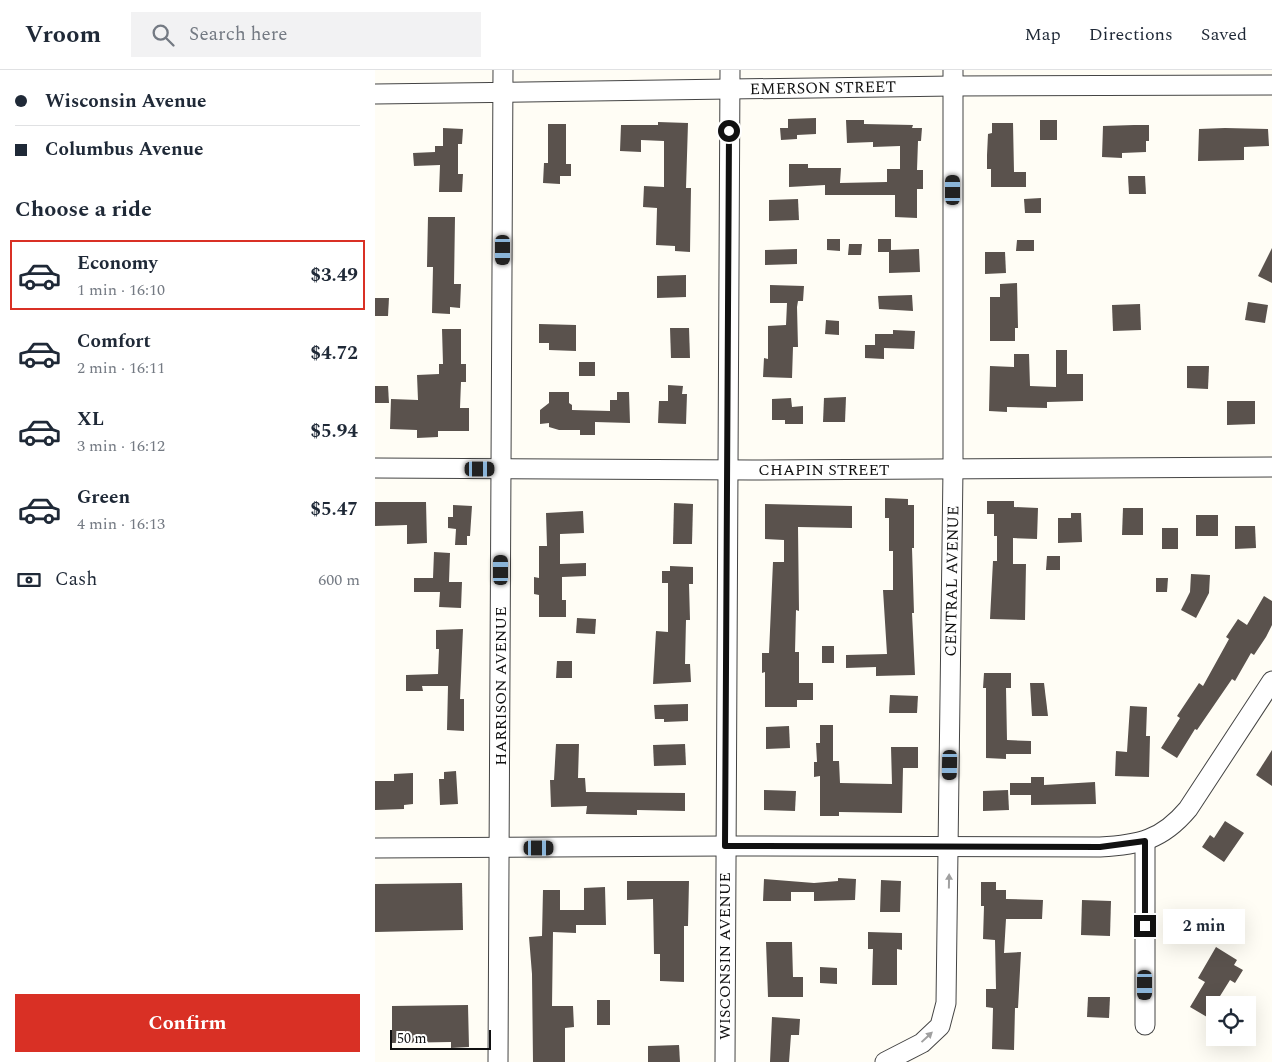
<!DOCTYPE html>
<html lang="en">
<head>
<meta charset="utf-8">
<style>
	:root { --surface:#fff; --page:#f2f2f3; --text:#1f2937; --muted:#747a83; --line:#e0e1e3; --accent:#d93025 }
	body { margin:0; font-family:Spectral,serif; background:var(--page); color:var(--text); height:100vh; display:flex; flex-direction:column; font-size:19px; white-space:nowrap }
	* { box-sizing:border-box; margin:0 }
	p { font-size:16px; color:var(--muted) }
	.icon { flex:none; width:28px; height:28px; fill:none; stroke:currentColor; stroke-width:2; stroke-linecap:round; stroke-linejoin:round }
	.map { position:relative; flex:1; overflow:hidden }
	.details { display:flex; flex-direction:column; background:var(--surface); width:375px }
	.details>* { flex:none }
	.top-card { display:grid; align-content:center; height:110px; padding:0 15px; background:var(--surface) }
	.fabs { position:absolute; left:831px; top:926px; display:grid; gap:10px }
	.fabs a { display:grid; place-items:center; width:50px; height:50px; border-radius:0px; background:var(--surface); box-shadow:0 5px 20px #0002; font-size:25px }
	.scale { position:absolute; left:15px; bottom:12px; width:101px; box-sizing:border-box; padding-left:5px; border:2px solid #111; border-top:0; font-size:14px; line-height:18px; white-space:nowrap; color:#111; -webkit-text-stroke:4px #fff; paint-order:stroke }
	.end { position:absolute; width:22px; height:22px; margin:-11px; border:6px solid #111; background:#fff; box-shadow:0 0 0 2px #fff }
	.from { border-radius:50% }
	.bubble { position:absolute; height:35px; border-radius:0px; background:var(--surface); box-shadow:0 5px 20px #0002; font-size:16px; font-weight:700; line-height:35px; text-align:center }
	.car { position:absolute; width:15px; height:30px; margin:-15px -8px; border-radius:6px; box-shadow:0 0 4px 1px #0007; background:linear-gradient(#222 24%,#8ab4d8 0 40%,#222 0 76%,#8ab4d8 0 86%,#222 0) }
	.top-card b { display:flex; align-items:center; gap:18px; height:48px; font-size:19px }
	.top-card b+b { border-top:1px solid var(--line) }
	.top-card i { width:12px; height:12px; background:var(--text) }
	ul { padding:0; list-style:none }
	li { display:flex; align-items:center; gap:15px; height:70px; margin:0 10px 8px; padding:0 5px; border:2px solid transparent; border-radius:0px }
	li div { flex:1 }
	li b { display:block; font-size:19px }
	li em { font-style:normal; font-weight:700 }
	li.on { border-color:var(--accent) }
	li>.icon { width:45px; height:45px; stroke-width:1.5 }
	h2 { padding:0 15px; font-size:22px; line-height:60px }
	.pay { display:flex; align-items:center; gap:12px; height:55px; padding:0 15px; font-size:19px }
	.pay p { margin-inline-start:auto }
	.primary-button { display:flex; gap:10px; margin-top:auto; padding:10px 15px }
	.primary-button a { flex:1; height:58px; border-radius:0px; background:var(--accent); color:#fff; font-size:20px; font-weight:700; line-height:58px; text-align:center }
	header { display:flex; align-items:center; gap:30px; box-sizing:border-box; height:70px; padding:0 25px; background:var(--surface); border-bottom:1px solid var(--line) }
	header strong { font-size:24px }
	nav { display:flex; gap:28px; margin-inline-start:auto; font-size:18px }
	.search { width:350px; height:45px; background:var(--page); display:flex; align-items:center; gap:12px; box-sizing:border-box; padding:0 18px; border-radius:0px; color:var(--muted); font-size:19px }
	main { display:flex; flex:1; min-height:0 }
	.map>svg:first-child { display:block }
	.building { fill:#5a524d }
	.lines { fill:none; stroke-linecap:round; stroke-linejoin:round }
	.minor-casing { stroke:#444; stroke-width:21 }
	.minor { stroke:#fff; stroke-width:19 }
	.oneway { fill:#a0a0a0 }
	.route { stroke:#111; stroke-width:6 }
	.labels { text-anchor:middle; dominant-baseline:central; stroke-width:5; stroke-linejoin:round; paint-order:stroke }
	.street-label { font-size:16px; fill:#111; stroke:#fff }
</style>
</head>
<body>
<header>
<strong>Vroom</strong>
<div class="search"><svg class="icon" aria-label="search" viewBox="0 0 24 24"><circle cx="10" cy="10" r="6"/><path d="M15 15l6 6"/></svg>Search here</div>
<nav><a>Map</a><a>Directions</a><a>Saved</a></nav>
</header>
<main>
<section class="details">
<div class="top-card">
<b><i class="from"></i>Wisconsin Avenue</b>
<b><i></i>Columbus Avenue</b>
</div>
<h2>Choose a ride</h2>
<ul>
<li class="on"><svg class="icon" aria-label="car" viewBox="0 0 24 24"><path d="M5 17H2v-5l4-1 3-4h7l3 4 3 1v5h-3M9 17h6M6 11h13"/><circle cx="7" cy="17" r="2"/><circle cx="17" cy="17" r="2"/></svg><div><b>Economy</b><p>1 min · 16:10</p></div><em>$3.49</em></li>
<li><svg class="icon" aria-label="car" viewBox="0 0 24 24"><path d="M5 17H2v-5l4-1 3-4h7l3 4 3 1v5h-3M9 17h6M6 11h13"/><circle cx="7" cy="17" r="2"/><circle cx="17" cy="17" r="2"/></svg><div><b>Comfort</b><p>2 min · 16:11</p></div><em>$4.72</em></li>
<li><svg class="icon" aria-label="car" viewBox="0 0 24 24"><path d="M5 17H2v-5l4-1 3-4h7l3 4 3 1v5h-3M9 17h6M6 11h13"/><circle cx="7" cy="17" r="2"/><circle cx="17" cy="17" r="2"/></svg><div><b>XL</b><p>3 min · 16:12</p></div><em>$5.94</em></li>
<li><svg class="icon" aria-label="car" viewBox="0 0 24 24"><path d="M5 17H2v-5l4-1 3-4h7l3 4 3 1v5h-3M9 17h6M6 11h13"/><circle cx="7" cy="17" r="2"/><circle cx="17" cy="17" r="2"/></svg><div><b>Green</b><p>4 min · 16:13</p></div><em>$5.47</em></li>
</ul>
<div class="pay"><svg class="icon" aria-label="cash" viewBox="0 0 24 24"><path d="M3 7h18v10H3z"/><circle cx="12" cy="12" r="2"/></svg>Cash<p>600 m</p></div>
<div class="primary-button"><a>Confirm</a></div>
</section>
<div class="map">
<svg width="897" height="992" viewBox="0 0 897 992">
	<rect width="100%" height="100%" fill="#fffdf5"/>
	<g class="building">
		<path d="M441 48V64L422 65V69L406 70 405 58H413V49Z"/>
		<path d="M471 50H489V54L538 55 537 58H547L546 71H543L542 100H548V119H542V148L520 147V125H450V115L414 117V94H433V98H466L465 113 512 112V99H525V76L498 77V72L472 73Z"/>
		<rect x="665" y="50" width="17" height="20"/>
		<path d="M283 52 313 53 311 118H316L315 182 300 181V176L281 175 282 138 268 137 269 116 289 117V71L266 70V82L245 81 246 55H283Z"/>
		<path d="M617 53H638L639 102H651V117H616V99H612V85L613 64 617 63Z"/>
		<path d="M173 54H191V94H196V106H185V114L168 113 169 93H173Z"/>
		<path d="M759 55H774V71H771V82L747 83V88L727 87 728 56Z"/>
		<path d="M68 58 88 59 87 74H83V104H88L87 122H64L65 95 39 96 38 83 60 82V76H68Z"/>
		<path d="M850 58 893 59 894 76 869 77V90L823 91 824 59Z"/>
		<path d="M753 106H770L771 124H754Z"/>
		<path d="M666 128V143H650L649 129Z"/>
		<path d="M423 129 424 150 394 151V130Z"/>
		<path d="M53 147H80L79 214H86L85 238 75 237V244L57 243 58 197H52Z"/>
		<path d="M452 169H465V181L452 180Z"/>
		<path d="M503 169H516V180L544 179 545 202 514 203V182H503Z"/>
		<path d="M642 170H659V181H641Z"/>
		<path d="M474 174H487L486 185H473Z"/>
		<path d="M897 178V213L883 206Z"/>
		<path d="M422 179V194L390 195V180Z"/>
		<path d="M610 182H630L631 203 610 204Z"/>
		<path d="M311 205V227L282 228V206Z"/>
		<path d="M642 213 643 258H640V271H615V227H625V214Z"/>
		<path d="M395 215 429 216 428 231H423L422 237 423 277H418L417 308 388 307 389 288 393 289V256L411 255 412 233H395Z"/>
		<path d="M537 225 538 241 504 239 503 226Z"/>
		<path d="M0 228H14L13 246H0Z"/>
		<path d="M873 232 893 235 890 253 870 250Z"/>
		<path d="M765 234 766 260 738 261 737 235Z"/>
		<path d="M451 250 464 251V265L450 264Z"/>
		<path d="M164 254 201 255V281L174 280V273H164Z"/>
		<path d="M295 258H314L315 288H296Z"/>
		<path d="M67 259H86V294H91V312H86L85 338H94V361H63V367L42 368V360L15 359 16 329 43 330 42 305 64 304V294H68Z"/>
		<path d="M518 260 540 261 539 279 509 278V289L490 288V275H500V264H518Z"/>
		<path d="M681 280H692V304H708V331L672 332V338L632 337V342L614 341 615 296 639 297V284H654L655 316 681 317Z"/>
		<rect x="204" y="292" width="16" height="14"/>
		<path d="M812 296H834L833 319 812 318Z"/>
		<path d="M293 315 308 316 307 324H312L311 354 283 353 284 331H293Z"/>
		<path d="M0 316H13L14 333H0Z"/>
		<path d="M174 322H194V333L197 335V340L235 341V330H242V322H254L255 353 220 352V365H205V360H184L174 357V353L165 354V340L174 333Z"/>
		<path d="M471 327 470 352H448L449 328Z"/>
		<path d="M416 328 417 337 428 336V354H410V350H397V329Z"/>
		<path d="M852 331H880V354L852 355Z"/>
		<path d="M510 428 533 429V435H539V478H537L539 543H537L540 605 501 606V597L471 598V585L512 584 508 520H518V481H514V448H510Z"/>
		<path d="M612 431H639V437L663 438 662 469 638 468V494H651L650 550 615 549 618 491H622V466H619V444H612Z"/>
		<path d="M0 432H51L52 473 32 474V455L0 456Z"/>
		<path d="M299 433 318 434 317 474H298Z"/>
		<path d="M390 434 477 436V458L423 457 424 541 421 540 420 582H424V613H438V630H422V637H390V602L387 603V583H394L398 492H409V470L390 469Z"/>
		<path d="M78 435 97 436 95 466H92V475H80L81 459 73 458V447H78Z"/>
		<path d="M748 438H768V465H747Z"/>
		<path d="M208 441 209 463 185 464V494L211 493V506L187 507V530H191V547H164V525L159 524V507L164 508V476H172L171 443Z"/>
		<path d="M696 443H706L707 472 683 473V448H696Z"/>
		<rect x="821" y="445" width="22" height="21"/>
		<path d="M860 456H880L881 478 860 479Z"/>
		<rect x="787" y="458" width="16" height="21"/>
		<path d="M59 482 75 483 74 512H87L86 538 64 537 65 522H39V508H58Z"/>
		<path d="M672 486H685V500H671Z"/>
		<path d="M295 496 318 497V514H314L315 550H311L310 594H315L316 612 278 614 281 561 293 562V513H287V501H295Z"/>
		<path d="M816 504 835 505 834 523 821 548 806 540 815 522Z"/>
		<path d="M781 508H793L792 522H781Z"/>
		<path d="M889 526 897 531V555L891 567 879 585 876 583 860 611 857 609 822 660 820 659 802 688 786 678 805 648 802 646 824 613 828 616 854 569 851 567 863 549 872 555Z"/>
		<path d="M202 548 221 549 220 564 201 563Z"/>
		<path d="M88 559 85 629H89V661L72 660 73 616H47L48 621H31V605L63 604 64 579H61V560Z"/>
		<rect x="447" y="576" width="12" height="17"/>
		<path d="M182 591H197V608H181Z"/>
		<path d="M609 603H636V618H631L632 670 656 671V684H631V689L611 688V618H608Z"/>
		<path d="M655 613H669L673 646H657Z"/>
		<path d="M515 625 543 626 542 643H514Z"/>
		<path d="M313 634V651L289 652V649H280L279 635Z"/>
		<path d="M755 636 772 637 771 666H775L774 707 740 706 741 681 752 682Z"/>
		<path d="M445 655H458V691H464L465 713 517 714 516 677H543V698H528L527 743 464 742V746H445V706L439 707V692H442L441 673H445Z"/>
		<path d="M414 656 415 678 391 679V657Z"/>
		<path d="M181 674H204L203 708H210L211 722 310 723V741L262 740V745L211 744 212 736 176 737 175 710H179Z"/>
		<path d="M310 674 311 695 279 696 278 675Z"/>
		<path d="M897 680V716L881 705Z"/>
		<path d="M81 701 83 734 65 735 64 709H69V702Z"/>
		<path d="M38 703V734L29 735V739L0 740V711H19V704Z"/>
		<path d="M656 707H669V715L720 712 721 734 656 735V725H635V713H656Z"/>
		<path d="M389 720 421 721 420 741 389 740Z"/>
		<path d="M633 720 634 740 608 741V721Z"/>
		<path d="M850 751 869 763 849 792 827 777 835 765 839 768Z"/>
		<path d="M463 808 481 809 480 830 439 831V822H416V831H388L389 809 439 813 463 811Z"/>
		<path d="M506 810 526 811 525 842H505Z"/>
		<path d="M252 811H314L313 856H309V912L285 911V884H279L278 829 252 830Z"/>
		<path d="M606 812H621V820H631V829L668 830 667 849H631L629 883 646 882 643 938H640L639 980 617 979 618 938 611 937V919H621L620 870 608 869 609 836H606Z"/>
		<path d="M87 813 88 860 0 862V814Z"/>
		<path d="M230 817 231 855H201V863L178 862 177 936H198L199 957 190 958V992H158L157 904 154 867 167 866 168 820H185V840H209V818Z"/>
		<path d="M707 830 736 831 735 866 706 865Z"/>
		<path d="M493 862 527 863V880L522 879V915H497L498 879H493Z"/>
		<path d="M391 872H417L418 907H428V927H393Z"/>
		<path d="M841 877 862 890 859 895 868 900 860 913 855 910 832 947 815 937 830 912 823 908Z"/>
		<path d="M445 897 462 898V914L445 913Z"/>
		<path d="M713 927H735L734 948 712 947Z"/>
		<rect x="222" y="930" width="13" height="25"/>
		<path d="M93 935 94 977 76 978V972L17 973V936Z"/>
		<path d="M397 947 425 949 424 965H416L414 992H395Z"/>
		<path d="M304 975 305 992H273V976Z"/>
	</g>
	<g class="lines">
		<defs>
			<g id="minor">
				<path d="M0 24 578 16 897 15"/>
				<path d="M0 398 377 400 897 397"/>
				<path d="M770 771V955"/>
				<path d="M0 778 350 776 725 777C764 775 787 770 813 739L897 611"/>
				<path d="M123 992 128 0"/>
				<path d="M350 992 355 0"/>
				<path d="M510 992 547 973 565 956 571 933 578 399V0"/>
			</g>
		</defs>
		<use href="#minor" class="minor-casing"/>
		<use href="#minor" class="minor"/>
	</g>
	<defs><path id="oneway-solid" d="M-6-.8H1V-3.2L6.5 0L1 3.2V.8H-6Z" transform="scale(1.25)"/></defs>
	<g class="oneway">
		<use href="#oneway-solid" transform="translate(574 811) rotate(-89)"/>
		<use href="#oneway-solid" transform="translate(552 967) rotate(-43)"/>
	</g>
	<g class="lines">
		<path class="route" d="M354 61 350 776 725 777 770 771V856"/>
	</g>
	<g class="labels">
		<g class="street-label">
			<text transform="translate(448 18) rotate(-1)">EMERSON STREET</text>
			<text x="449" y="400">CHAPIN STREET</text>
			<text transform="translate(577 511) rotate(-89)">CENTRAL AVENUE</text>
			<text transform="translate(126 616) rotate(-90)">HARRISON AVENUE</text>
			<text transform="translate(350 886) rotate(-90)">WISCONSIN AVENUE</text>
		</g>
	</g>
</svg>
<div class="fabs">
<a><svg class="icon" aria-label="locate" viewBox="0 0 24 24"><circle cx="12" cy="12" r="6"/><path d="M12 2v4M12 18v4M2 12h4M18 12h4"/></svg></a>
</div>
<div class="scale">50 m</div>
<i class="end from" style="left:354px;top:61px"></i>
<i class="end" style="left:770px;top:856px"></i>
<div class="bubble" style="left:788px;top:839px;width:82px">2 min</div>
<i class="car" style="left:578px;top:120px;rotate:0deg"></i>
<i class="car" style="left:128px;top:180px;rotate:180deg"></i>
<i class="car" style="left:105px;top:399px;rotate:90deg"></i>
<i class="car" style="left:126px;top:500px;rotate:0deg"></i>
<i class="car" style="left:575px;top:695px;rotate:181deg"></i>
<i class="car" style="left:164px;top:778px;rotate:90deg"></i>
<i class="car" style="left:770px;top:915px;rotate:180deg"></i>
</div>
</main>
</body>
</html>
